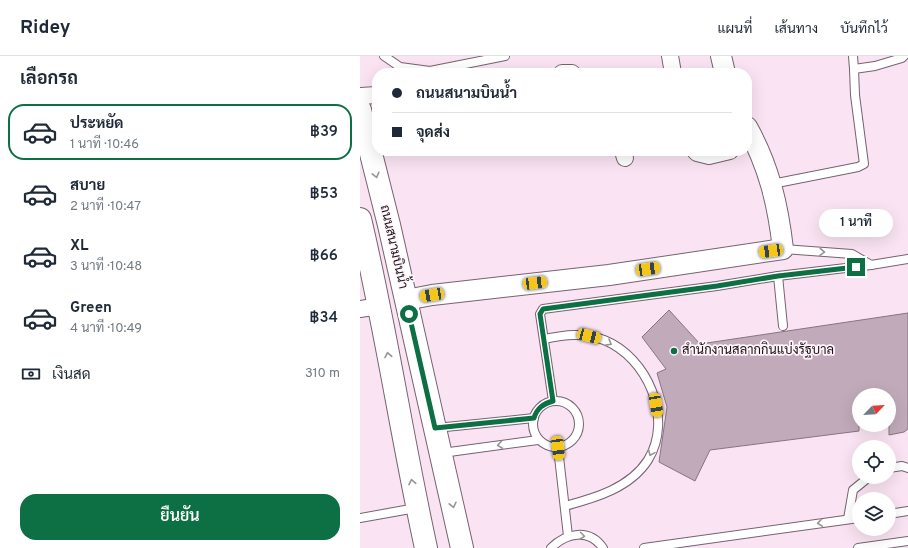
<!DOCTYPE html>
<html lang="th">
<head>
<meta charset="utf-8">
<style>
	:root { --surface:#fff; --page:#f2f2f3; --text:#1f2937; --muted:#747a83; --line:#e0e1e3; --accent:#0d6f44 }
	body { margin:0; font-family:Overpass,Sarabun,sans-serif; background:var(--page); color:var(--text); height:100vh; display:flex; flex-direction:column; font-size:15px; white-space:nowrap }
	* { box-sizing:border-box; margin:0 }
	p { font-size:13px; color:var(--muted) }
	.icon { flex:none; width:22px; height:22px; fill:none; stroke:currentColor; stroke-width:2; stroke-linecap:round; stroke-linejoin:round }
	.map { position:relative; flex:1; overflow:hidden }
	.side { display:flex; flex-direction:column; background:var(--surface); width:360px }
	.side>* { flex:none }
	.guide { position:absolute; left:12px; top:12px; width:380px; height:88px; border-radius:16px; box-shadow:0 4px 16px #0002; display:grid; align-content:center; height:88px; padding:0 20px; background:var(--surface) }
	.needle { width:26px; rotate:65deg }
	.fabs { position:absolute; left:492px; top:332px; display:grid; gap:8px }
	.fabs a { display:grid; place-items:center; width:44px; height:44px; border-radius:50%; background:var(--surface); box-shadow:0 4px 16px #0002; font-size:20px }
	.end { position:absolute; width:18px; height:18px; margin:-9px; border:5px solid #0d6f44; background:#fff; box-shadow:0 0 0 2px #fff }
	.from { border-radius:50% }
	.bubble { position:absolute; height:28px; border-radius:14px; background:var(--surface); box-shadow:0 4px 16px #0002; font-size:13px; font-weight:600; line-height:28px; text-align:center }
	.car { position:absolute; width:12px; height:24px; margin:-12px -6px; border-radius:5px; box-shadow:0 0 3px 1px #0007; background:linear-gradient(#f5c518 24%,#345 0 40%,#f5c518 0 76%,#345 0 86%,#f5c518 0) }
	.guide b { display:flex; align-items:center; gap:14px; height:38px; font-size:15px }
	.guide b+b { border-top:1px solid var(--line) }
	.guide i { width:10px; height:10px; background:var(--text) }
	ul { padding:0; list-style:none }
	li { display:flex; align-items:center; gap:12px; height:56px; margin:0 8px 6px; padding:0 12px; border:2px solid transparent; border-radius:16px }
	li div { flex:1 }
	li b { display:block; font-size:15px }
	li em { font-style:normal; font-weight:600 }
	li.active { border-color:var(--accent) }
	li>.icon { width:36px; height:36px; stroke-width:1.5 }
	h2 { padding:0 20px; font-size:18px; line-height:48px }
	.pay { display:flex; align-items:center; gap:10px; height:44px; padding:0 20px; font-size:15px }
	.pay p { margin-inline-start:auto }
	.action { display:flex; gap:8px; margin-top:auto; padding:8px 20px }
	.action a { flex:1; height:46px; border-radius:16px; background:var(--accent); color:#fff; font-size:16px; font-weight:600; line-height:46px; text-align:center }
	header { display:flex; align-items:center; gap:24px; box-sizing:border-box; height:56px; padding:0 20px; background:var(--surface); border-bottom:1px solid var(--line) }
	header strong { font-size:19px }
	nav { display:flex; gap:22px; margin-inline-start:auto; font-size:14px }
	main { display:flex; flex:1; min-height:0 }
	.map>svg:first-child { display:block }
	.building { fill:#c1abba; stroke:#877481 }
	.lines { fill:none; stroke-linecap:round; stroke-linejoin:round }
	.service-casing { stroke:#766270; stroke-width:10 }
	.minor-casing { stroke:#766270; stroke-width:18 }
	.tertiary-casing { stroke:#766270; stroke-width:22 }
	.secondary-casing { stroke:#766270; stroke-width:24 }
	.service { stroke:#fff; stroke-width:8 }
	.minor { stroke:#fff; stroke-width:16 }
	.tertiary { stroke:#fff; stroke-width:20 }
	.secondary { stroke:#fff; stroke-width:22 }
	.oneway { stroke:#989496 }
	.route { stroke:#0d6f44; stroke-width:5 }
	.poi-dot { fill:#0d6f44; stroke:#fff6fc; stroke-width:1.5 }
	.labels { text-anchor:middle; dominant-baseline:central; stroke-width:3.5; stroke-linejoin:round; paint-order:stroke }
	.street-label { font-size:13px; fill:#191116; stroke:#fff6fc }
	.poi-label { font-size:13px; fill:#191116; stroke:#fff6fc; text-anchor:start }
</style>
</head>
<body>
<header>
<strong>Ridey</strong>
<nav><a>แผนที่</a><a>เส้นทาง</a><a>บันทึกไว้</a></nav>
</header>
<main>
<section class="side">
<h2>เลือกรถ</h2>
<ul>
<li class="active"><svg class="icon" aria-label="car" viewBox="0 0 24 24"><path d="M5 17H2v-5l4-1 3-4h7l3 4 3 1v5h-3M9 17h6M6 11h13"/><circle cx="7" cy="17" r="2"/><circle cx="17" cy="17" r="2"/></svg><div><b>ประหยัด</b><p>1 นาที · 10:46</p></div><em>฿39</em></li>
<li><svg class="icon" aria-label="car" viewBox="0 0 24 24"><path d="M5 17H2v-5l4-1 3-4h7l3 4 3 1v5h-3M9 17h6M6 11h13"/><circle cx="7" cy="17" r="2"/><circle cx="17" cy="17" r="2"/></svg><div><b>สบาย</b><p>2 นาที · 10:47</p></div><em>฿53</em></li>
<li><svg class="icon" aria-label="car" viewBox="0 0 24 24"><path d="M5 17H2v-5l4-1 3-4h7l3 4 3 1v5h-3M9 17h6M6 11h13"/><circle cx="7" cy="17" r="2"/><circle cx="17" cy="17" r="2"/></svg><div><b>XL</b><p>3 นาที · 10:48</p></div><em>฿66</em></li>
<li><svg class="icon" aria-label="car" viewBox="0 0 24 24"><path d="M5 17H2v-5l4-1 3-4h7l3 4 3 1v5h-3M9 17h6M6 11h13"/><circle cx="7" cy="17" r="2"/><circle cx="17" cy="17" r="2"/></svg><div><b>Green</b><p>4 นาที · 10:49</p></div><em>฿34</em></li>
</ul>
<div class="pay"><svg class="icon" aria-label="cash" viewBox="0 0 24 24"><path d="M3 7h18v10H3z"/><circle cx="12" cy="12" r="2"/></svg>เงินสด<p>310 m</p></div>
<div class="action"><a>ยืนยัน</a></div>
</section>
<div class="map">
<svg width="548" height="492" viewBox="0 0 548 492">
	<rect width="100%" height="100%" fill="#fae4f3"/>
	<path class="building" d="M309 254 340 288 548 257V373L544 376 529 379V339H499V375L350 394 335 425 299 406 307 351 297 317 306 313 282 281Z"/>
	<g class="lines">
		<defs>
			<g id="service">
				<path d="M24 0 40 11 70 15 145 0"/>
				<path d="M493 0 494 13"/>
				<path d="M412 128 498 111 504 108 495 39 494 13 515 10 542 2 544 0"/>
				<path d="M423 193 492 198 511 209 548 203"/>
				<path d="M418 220 423 270"/>
				<path d="M184 283C204 279 224 276 244 284 287 301 314 362 288 404 270 432 235 442 205 450"/>
				<circle cx="196" cy="368" r="23"/>
				<path d="M193 345 180 258 183 253 357 230 418 220 511 209"/>
				<path d="M76 372 174 362"/>
				<path d="M198 392 208 480"/>
				<path d="M82 397 178 384"/>
				<path d="M529 412 542 410 548 412"/>
				<path d="M529 458 548 455"/>
				<path d="M0 462 56 452"/>
				<path d="M488 463 493 434 509 421"/>
				<path d="M191 492C206 477 229 472 243 492"/>
				<path d="M284 492 499 462"/>
				<path d="M498 492 548 485"/>
			</g>
			<g id="minor">
				<path d="M310 0 313 17"/>
				<path d="M202 17H212"/>
				<path d="M0 40 17 39"/>
				<path d="M263 95 265 102"/>
				<path d="M335 95 337 97 349 100 370 95"/>
				<path d="M0 253 19 250"/>
			</g>
			<g id="tertiary">
				<path d="M361 0 365 17"/>
				<path d="M46 244 72 239 249 219 423 193C418 149 409 110 387 71"/>
			</g>
			<g id="secondary">
				<path d="M0 54 29 169 102 492"/>
				<path d="M0 163C26 272 42 383 66 492"/>
			</g>
		</defs>
		<use href="#service" class="service-casing"/>
		<use href="#minor" class="minor-casing"/>
		<use href="#tertiary" class="tertiary-casing"/>
		<use href="#secondary" class="secondary-casing"/>
		<use href="#service" class="service"/>
		<use href="#minor" class="minor"/>
		<use href="#tertiary" class="tertiary"/>
		<use href="#secondary" class="secondary"/>
	</g>
	<defs><path id="oneway-chevron" d="M-2-3.5L2.5 0L-2 3.5" fill="none" stroke-width="1.6" stroke-linecap="round" stroke-linejoin="round"/></defs>
	<g class="oneway">
		<use href="#oneway-chevron" transform="translate(16 119) rotate(76)"/>
		<use href="#oneway-chevron" transform="translate(462 196) rotate(4)"/>
		<use href="#oneway-chevron" transform="translate(249 287) rotate(29)"/>
		<use href="#oneway-chevron" transform="translate(28 299) rotate(-101)"/>
		<use href="#oneway-chevron" transform="translate(140 389) rotate(172)"/>
		<use href="#oneway-chevron" transform="translate(291 397) rotate(114)"/>
		<use href="#oneway-chevron" transform="translate(52 426) rotate(-101)"/>
		<use href="#oneway-chevron" transform="translate(93 449) rotate(77)"/>
		<use href="#oneway-chevron" transform="translate(460 467) rotate(172)"/>
		<use href="#oneway-chevron" transform="translate(222 480) rotate(8)"/>
	</g>
	<g class="lines">
		<path class="route" d="M49 258 75 372 174 362C177 352 183 348 193 345L180 258 183 253 357 230 418 220 496 211"/>
	</g>
	<circle class="poi-dot" cx="314" cy="295" r="4"/>
	<g class="labels">
		<g class="street-label">
			<text transform="translate(33 191) rotate(77)">ถนนสนามบินน้ำ</text>
		</g>
		<g class="poi-label">
			<text x="322" y="295">สำนักงานสลากกินแบ่งรัฐบาล</text>
		</g>
	</g>
</svg>
<div class="fabs">
<a><svg class="needle" viewBox="-14 -14 28 28"><path d="M0-13l5 13h-10z" fill="#e53935"/><path d="M0 13l5-13h-10z" fill="#747a83"/></svg></a>
<a><svg class="icon" aria-label="locate" viewBox="0 0 24 24"><circle cx="12" cy="12" r="6"/><path d="M12 2v4M12 18v4M2 12h4M18 12h4"/></svg></a>
<a><svg class="icon" aria-label="layers" viewBox="0 0 24 24"><path d="M12 4l9 5-9 5-9-5zM3 14l9 5 9-5"/></svg></a>
</div>
<i class="end from" style="left:49px;top:258px"></i>
<i class="end" style="left:496px;top:211px"></i>
<div class="bubble" style="left:459px;top:153px;width:74px">1 นาที</div>
<i class="car" style="left:411px;top:195px;rotate:262deg"></i>
<i class="car" style="left:288px;top:213px;rotate:82deg"></i>
<i class="car" style="left:175px;top:227px;rotate:83deg"></i>
<i class="car" style="left:72px;top:239px;rotate:260deg"></i>
<i class="car" style="left:229px;top:280px;rotate:105deg"></i>
<i class="car" style="left:296px;top:349px;rotate:170deg"></i>
<i class="car" style="left:198px;top:392px;rotate:173deg"></i>
<div class="guide">
<b><i class="from"></i>ถนนสนามบินน้ำ</b>
<b><i></i>จุดส่ง</b>
</div>
</div>
</main>
</body>
</html>
